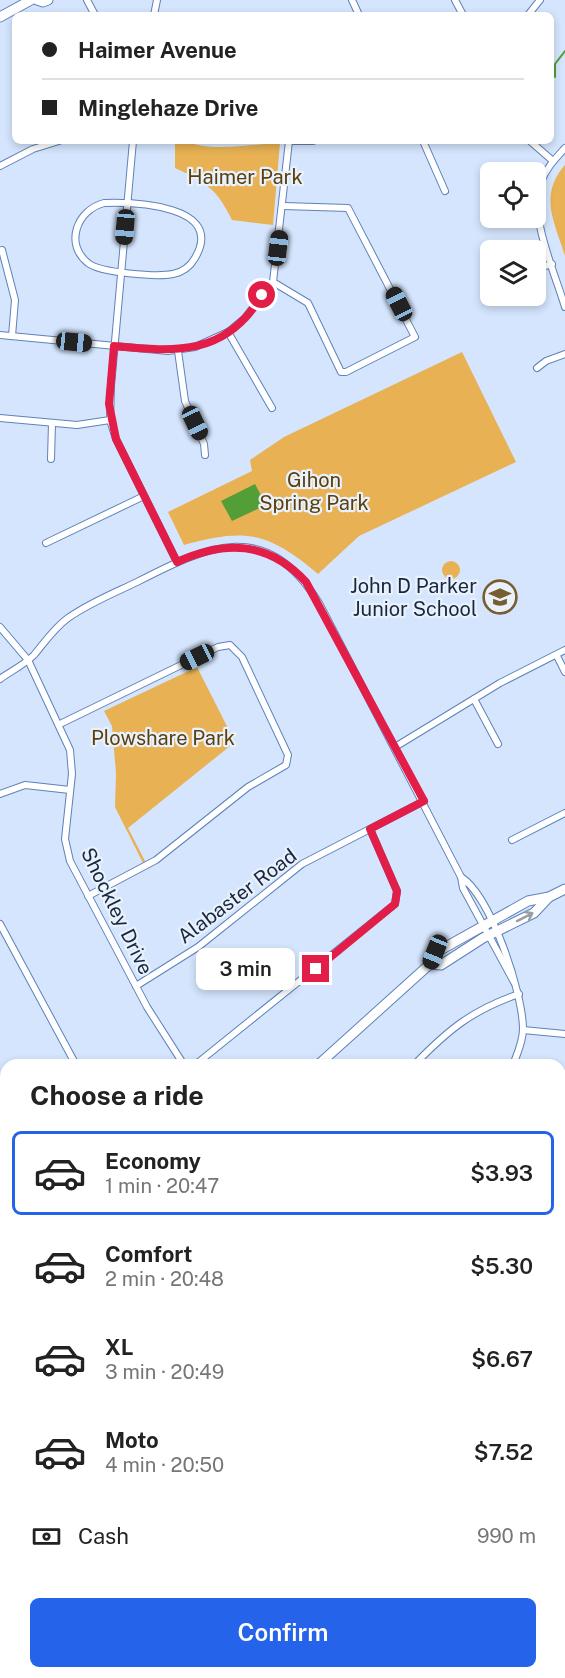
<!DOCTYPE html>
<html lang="en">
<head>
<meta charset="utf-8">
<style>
	:root { --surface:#fff; --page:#f6f6f6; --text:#222; --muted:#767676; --line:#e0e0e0; --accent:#2563eb }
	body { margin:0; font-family:"Public Sans",sans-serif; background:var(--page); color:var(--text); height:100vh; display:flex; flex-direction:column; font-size:22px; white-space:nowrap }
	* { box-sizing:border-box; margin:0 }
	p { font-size:20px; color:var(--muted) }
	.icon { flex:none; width:33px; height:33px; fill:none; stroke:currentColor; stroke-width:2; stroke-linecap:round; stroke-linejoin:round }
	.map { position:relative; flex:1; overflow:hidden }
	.side { position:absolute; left:0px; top:1059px; width:566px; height:620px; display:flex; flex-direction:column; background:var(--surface); border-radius:18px 18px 0 0; box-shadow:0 3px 9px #0003 }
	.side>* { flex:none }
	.banner { position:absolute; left:12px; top:12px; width:542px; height:132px; border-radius:9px; box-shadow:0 3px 9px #0003; display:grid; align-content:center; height:132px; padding:0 30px; background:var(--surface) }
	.buttons { position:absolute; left:480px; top:162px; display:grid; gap:12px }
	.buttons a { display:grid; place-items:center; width:66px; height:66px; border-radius:9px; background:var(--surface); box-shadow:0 3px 9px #0003; font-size:30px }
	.end { position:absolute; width:27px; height:27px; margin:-14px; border:8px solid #e11d48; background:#fff; box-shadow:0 0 0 3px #fff }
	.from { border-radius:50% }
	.bubble { position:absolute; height:42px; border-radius:9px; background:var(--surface); box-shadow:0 3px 9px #0003; font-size:20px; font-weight:600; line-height:42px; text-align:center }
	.car { position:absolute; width:18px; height:36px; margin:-18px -9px; border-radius:8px; box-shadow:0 0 4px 2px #0007; background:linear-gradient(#222 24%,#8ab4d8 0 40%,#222 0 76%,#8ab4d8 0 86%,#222 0) }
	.banner b { display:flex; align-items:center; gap:21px; height:57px; font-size:22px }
	.banner b+b { border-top:2px solid var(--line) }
	.banner i { width:15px; height:15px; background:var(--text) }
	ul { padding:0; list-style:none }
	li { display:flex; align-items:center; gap:18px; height:84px; margin:0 12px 9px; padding:0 18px; border:3px solid transparent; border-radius:9px }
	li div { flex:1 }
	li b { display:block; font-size:22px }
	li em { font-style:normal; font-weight:600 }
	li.on { border-color:var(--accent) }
	li>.icon { width:54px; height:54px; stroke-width:1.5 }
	h2 { padding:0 30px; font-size:27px; line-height:72px }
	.pay { display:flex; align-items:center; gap:15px; height:66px; padding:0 30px; font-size:22px }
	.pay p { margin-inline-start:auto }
	.cta { display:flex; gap:12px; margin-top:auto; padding:12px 30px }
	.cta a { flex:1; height:69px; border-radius:9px; background:var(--accent); color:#fff; font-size:24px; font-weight:600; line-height:69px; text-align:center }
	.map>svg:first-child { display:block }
	.green { fill:#e8b153 }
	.water { fill:#549e37 }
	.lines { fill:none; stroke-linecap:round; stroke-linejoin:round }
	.stream { stroke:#549e37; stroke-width:2 }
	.street-casing { stroke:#5e82b9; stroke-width:8 }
	.secondary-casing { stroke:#5e82b9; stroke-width:11 }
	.street { stroke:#fff; stroke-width:6 }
	.secondary { stroke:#fff; stroke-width:9 }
	.rail-casing { stroke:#697990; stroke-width:4.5 }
	.rail { stroke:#e9f1fd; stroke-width:2; stroke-dasharray:7; stroke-linecap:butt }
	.oneway { stroke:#979ea8 }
	.route { stroke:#e11d48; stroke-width:8 }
	.labels { text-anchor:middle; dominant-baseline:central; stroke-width:4.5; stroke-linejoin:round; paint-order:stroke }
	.park-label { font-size:20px; fill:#5b400c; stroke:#e9f1fd }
	.poi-label { font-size:20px; fill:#18273e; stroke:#e9f1fd; text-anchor:end }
	.street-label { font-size:20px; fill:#18273e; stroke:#e9f1fd }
</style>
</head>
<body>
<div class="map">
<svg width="565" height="1678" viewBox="0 0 565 1678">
	<rect width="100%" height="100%" fill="#d4e5fd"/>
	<g class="green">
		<path d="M175 141H192L194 144C222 151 251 144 280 143L273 225 232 220C217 189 206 182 175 168Z"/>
		<path d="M565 165V256C555 223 538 195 565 165Z"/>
		<path d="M462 352 516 462 359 536 318 574C268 532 246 528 184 545L168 512 252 471 250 460 284 437Z"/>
		<circle cx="451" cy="570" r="9"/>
		<path d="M197 667 235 742 128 828 145 861 143 863 115 807 116 773 112 726 104 711Z"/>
		<path d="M0 1209 6 1215V1327L0 1333Z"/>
		<path d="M565 1487V1546L560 1548V1490Z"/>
	</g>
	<path class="water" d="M255 484 266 505 232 521 221 501Z"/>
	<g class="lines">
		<path class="stream" d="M555 77V64L565 51"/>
		<defs>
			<g id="street">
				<path d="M87 0 95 15"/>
				<path d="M352 0 359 15"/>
				<path d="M455 0 463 15"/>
				<path d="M154 15 157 0"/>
				<path d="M528 15 540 0"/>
				<path d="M133 141 111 386 110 420 116 439 177 562"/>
				<path d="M289 141H313"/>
				<path d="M423 141 445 191"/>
				<path d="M530 141 553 161"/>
				<path d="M565 148C556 158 546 168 541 182 528 215 555 273 565 307"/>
				<path d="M0 166 33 149 59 141"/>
				<path d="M104 203C134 202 226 205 195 258 190 267 183 272 173 274 157 277 100 273 88 263 64 244 77 210 104 203Z"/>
				<path d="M2 250 15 300 12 336"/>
				<path d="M536 269 552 264"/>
				<path d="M273 282 308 303 341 372H346L415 337 348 208 283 206"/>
				<path d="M228 332 272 408"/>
				<path d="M0 335 168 351 195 347 228 332 245 318 273 282 289 141"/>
				<path d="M178 351 185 401 204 444 205 455"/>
				<path d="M537 368 546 361 565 354"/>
				<path d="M0 418 77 425 110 420"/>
				<path d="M51 459 52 423"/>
				<path d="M46 543 144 496"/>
				<path d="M0 627 28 660 70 750 72 774 65 839 70 861 147 1007 184 1065"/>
				<path d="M557 656 565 672"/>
				<path d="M0 679C11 671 24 665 34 655 45 642 54 628 68 618 89 603 114 593 137 582 209 545 266 518 319 603L461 877 463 888 514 982"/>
				<path d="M474 699 498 744"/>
				<path d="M60 724 218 647 230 645 242 657 288 755 286 765 248 787 156 860 88 896"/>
				<path d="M395 747 500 683 565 650"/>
				<path d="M0 794 25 785 70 790"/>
				<path d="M512 840 565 813"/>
				<path d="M461 877C491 896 523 994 523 1029 523 1042 517 1054 513 1065"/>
				<path d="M0 924 76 1065"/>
				<path d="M136 986 198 947 302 864 424 801"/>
				<path d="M523 1030 565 1034"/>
				<path d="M195 1065 395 904 397 891 370 829"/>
				<path d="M414 1065C448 1030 472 1010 519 994"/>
				<path d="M560 1133 565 1138"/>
				<path d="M560 1250 565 1244"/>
				<path d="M560 1352 565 1354"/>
				<path d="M560 1444 565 1440"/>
			</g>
			<g id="secondary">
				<path d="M37 0 43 2 48 0"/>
				<path d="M0 17 31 0"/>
				<path d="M430 964 441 965 483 938 534 913 549 897"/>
				<path d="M318 1065 430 964 435 953 528 901 549 897 565 889"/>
				<path d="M0 1094 6 1106"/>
				<path d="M0 1362 6 1356"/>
				<path d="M283 1672 286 1678"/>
			</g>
		</defs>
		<use href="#street" class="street-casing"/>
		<use href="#secondary" class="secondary-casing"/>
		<use href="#street" class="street"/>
		<use href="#secondary" class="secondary"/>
		<defs>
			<g id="rail">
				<path d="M0 1179 6 1186"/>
				<path d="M436 1672 441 1678"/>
			</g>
		</defs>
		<use href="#rail" class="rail-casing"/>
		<use href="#rail" class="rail"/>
	</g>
	<defs><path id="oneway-shaft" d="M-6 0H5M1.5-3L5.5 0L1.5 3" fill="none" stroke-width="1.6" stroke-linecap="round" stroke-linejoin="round" transform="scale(1.5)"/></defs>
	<use class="oneway" href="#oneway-shaft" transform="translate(525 917) rotate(-27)"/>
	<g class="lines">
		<path class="route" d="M262 295C226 356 176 352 114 346L109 404 116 439 177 562C225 540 268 541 306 582L424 801 370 829 397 891 395 904 316 969"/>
	</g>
	<defs>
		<symbol id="school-ring" viewBox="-11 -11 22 22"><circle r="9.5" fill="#e9f1fd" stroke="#785d2f" stroke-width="1.5"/><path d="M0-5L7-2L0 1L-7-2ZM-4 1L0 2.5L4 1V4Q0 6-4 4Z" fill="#785d2f"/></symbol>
	</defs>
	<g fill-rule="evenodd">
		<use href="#school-ring" x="481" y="578" width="38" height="38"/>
	</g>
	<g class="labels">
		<g class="park-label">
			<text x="245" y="177">Haimer Park</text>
			<text x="314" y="480">Gihon<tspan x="314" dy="23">Spring Park</tspan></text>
			<text x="163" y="738">Plowshare Park</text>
		</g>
		<g class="poi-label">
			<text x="477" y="586">John D Parker<tspan x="477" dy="23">Junior School</tspan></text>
		</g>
		<g class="street-label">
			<text transform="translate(237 896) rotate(-37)">Alabaster Road</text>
			<text transform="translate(117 911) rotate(64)">Shockley Drive</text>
		</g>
	</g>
</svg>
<div class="buttons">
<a><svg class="icon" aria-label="locate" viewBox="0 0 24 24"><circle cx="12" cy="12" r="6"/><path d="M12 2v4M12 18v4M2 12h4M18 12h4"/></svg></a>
<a><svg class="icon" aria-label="layers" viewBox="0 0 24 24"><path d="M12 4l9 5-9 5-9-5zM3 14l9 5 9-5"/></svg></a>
</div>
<i class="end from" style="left:262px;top:295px"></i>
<i class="end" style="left:316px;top:969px"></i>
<div class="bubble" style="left:196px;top:948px;width:99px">3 min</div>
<i class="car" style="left:125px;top:227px;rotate:185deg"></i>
<i class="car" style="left:278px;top:248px;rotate:7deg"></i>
<i class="car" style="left:399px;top:304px;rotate:333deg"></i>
<i class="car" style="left:74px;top:342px;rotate:96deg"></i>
<i class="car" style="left:195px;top:423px;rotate:155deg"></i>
<i class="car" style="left:197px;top:657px;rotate:244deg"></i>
<i class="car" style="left:435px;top:952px;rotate:202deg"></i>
<div class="banner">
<b><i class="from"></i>Haimer Avenue</b>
<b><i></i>Minglehaze Drive</b>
</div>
<section class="side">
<h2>Choose a ride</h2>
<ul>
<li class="on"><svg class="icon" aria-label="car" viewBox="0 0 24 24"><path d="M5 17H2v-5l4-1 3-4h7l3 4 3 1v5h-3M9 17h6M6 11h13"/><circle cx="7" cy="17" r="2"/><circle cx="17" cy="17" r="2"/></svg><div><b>Economy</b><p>1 min · 20:47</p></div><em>$3.93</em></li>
<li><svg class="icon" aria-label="car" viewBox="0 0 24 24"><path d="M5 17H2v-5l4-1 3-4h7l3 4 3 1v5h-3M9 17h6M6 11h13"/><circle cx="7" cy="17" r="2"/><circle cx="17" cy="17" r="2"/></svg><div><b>Comfort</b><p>2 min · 20:48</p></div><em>$5.30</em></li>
<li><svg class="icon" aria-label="car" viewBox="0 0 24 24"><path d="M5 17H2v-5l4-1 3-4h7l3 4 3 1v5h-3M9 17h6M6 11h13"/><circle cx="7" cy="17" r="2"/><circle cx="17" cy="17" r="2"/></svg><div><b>XL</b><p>3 min · 20:49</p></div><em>$6.67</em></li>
<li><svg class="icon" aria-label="car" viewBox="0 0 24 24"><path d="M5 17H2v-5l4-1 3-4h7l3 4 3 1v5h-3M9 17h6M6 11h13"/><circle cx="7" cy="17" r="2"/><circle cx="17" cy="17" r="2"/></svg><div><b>Moto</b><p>4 min · 20:50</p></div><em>$7.52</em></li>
</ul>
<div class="pay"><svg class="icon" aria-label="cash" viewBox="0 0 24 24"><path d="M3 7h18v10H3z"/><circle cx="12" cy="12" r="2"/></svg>Cash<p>990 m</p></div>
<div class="cta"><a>Confirm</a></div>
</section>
</div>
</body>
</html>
